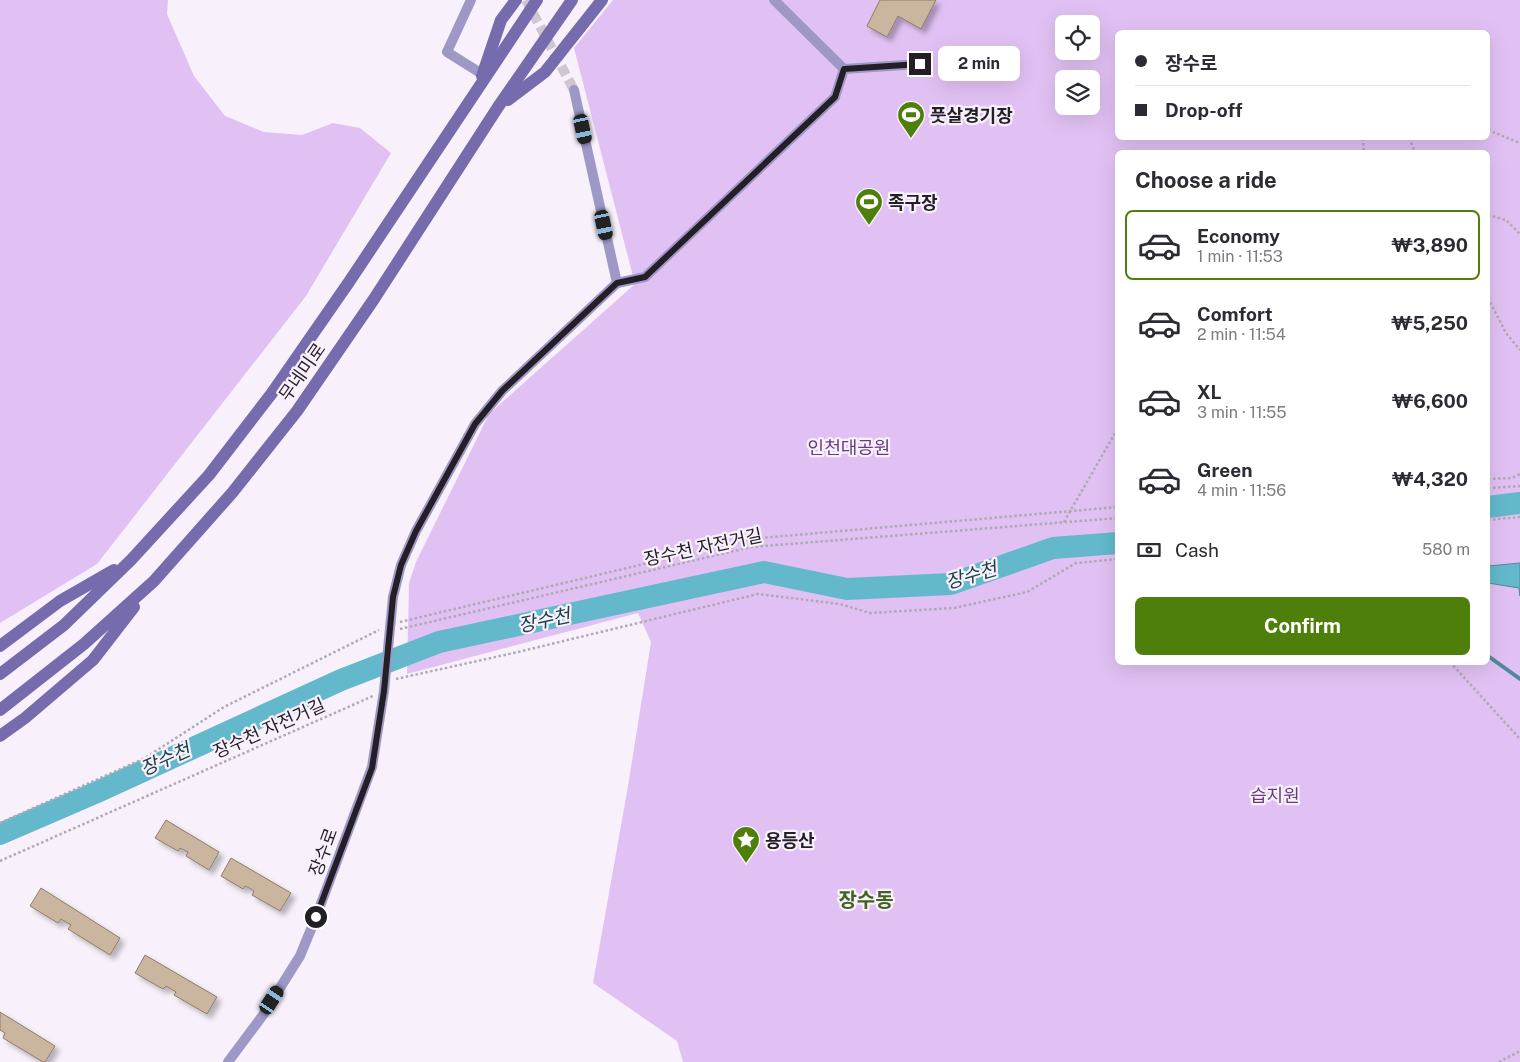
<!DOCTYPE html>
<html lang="en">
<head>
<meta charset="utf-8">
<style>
	:root { --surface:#fff; --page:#f7f7f7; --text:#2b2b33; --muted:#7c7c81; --line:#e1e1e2; --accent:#4f7f0b }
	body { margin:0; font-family:"Public Sans","Noto Sans KR",sans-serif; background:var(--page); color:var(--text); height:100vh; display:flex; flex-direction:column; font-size:19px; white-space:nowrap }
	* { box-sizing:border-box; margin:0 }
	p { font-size:16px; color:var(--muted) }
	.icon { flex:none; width:28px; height:28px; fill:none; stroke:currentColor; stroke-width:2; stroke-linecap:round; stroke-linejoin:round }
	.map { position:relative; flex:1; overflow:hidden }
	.sheet { position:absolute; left:1115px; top:150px; width:375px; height:515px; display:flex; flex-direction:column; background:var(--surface); border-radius:8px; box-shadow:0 5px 20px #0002 }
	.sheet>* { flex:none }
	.guide { position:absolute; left:1115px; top:30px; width:375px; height:110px; border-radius:8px; box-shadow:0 5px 20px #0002; display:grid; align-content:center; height:110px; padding:0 20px; background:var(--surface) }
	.controls { position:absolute; left:1055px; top:15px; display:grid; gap:10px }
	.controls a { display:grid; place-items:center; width:45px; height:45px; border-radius:8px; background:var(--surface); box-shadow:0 5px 20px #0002; font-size:25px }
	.end { position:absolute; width:22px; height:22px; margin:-11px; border:6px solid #241e27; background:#fff; box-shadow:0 0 0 2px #fff }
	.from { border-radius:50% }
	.bubble { position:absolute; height:35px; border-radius:8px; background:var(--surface); box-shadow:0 5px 20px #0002; font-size:16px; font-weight:700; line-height:35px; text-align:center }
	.car { position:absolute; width:15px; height:30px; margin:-15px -8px; border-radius:6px; box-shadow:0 0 4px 1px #0007; background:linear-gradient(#222 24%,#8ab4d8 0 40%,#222 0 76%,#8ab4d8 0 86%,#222 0) }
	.guide b { display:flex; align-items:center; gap:18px; height:48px; font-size:19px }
	.guide b+b { border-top:1px solid var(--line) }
	.guide i { width:12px; height:12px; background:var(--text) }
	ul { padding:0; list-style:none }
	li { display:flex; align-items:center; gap:15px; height:70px; margin:0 10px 8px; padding:0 10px; border:2px solid transparent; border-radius:8px }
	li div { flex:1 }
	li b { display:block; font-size:19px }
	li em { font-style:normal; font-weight:700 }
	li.on { border-color:var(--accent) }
	li>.icon { width:45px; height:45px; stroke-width:1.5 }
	h2 { padding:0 20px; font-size:22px; line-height:60px }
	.pay { display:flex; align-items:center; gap:12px; height:55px; padding:0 20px; font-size:19px }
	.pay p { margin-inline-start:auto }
	.button { display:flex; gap:10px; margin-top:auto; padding:10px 20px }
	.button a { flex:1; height:58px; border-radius:8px; background:var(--accent); color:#fff; font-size:20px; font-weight:700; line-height:58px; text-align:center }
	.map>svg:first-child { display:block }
	.green { fill:#e1c1f3; fill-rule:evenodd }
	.water { fill:#63b9cb; stroke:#508a9a }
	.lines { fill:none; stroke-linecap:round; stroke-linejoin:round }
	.stream { stroke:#508a9a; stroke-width:4 }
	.river { stroke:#63b9cb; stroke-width:22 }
	.building { fill:#cab59f; stroke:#907c67; filter:url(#shadow) }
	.minor-tunnel { stroke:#cec7d1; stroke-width:10; stroke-dasharray:10 5; stroke-linecap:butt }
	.path { stroke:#afa9b3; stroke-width:2.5; stroke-dasharray:2.5 2.5; stroke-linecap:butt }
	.minor { stroke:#9e98c6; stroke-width:10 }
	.secondary { stroke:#766bac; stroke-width:12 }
	.route { stroke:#241e27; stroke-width:6 }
	.labels { text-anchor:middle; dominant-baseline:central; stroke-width:4.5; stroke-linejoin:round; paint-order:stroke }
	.poi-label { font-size:18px; font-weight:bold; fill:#241e27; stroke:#f8f1fc; text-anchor:start }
	.street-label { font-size:18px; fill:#241e27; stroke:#f8f1fc }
	.park-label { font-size:18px; fill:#683b7f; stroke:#f8f1fc }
	.water-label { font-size:19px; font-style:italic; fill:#184149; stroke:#f8f1fc }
	.quarter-label { font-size:20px; font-weight:bold; fill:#426220; stroke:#f8f1fc }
</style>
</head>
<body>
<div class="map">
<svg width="1520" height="1062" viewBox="0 0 1520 1062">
	<defs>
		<filter id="shadow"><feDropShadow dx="4.5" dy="4.5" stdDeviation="2.5" flood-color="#0004"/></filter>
	</defs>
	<rect width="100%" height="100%" fill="#f8f1fc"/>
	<g class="green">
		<path d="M0 0H168L167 14 194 76 225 116 264 132 302 135 333 123 360 128 391 153 306 296 97 564 0 623Z"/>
		<path d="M613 0H1520V1062H683L677 1041 593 983 628 786 651 642 638 613 407 674 409 583 416 562 489 414 635 284 574 48ZM1064 24H1091V51H1064ZM1118 32H1488V138H1118ZM1064 79H1091V106H1064ZM1118 152H1488V662H1118Z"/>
	</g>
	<path class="water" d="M1520 563V596L1519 588 1488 583V566Z"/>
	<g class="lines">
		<path class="stream" d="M1488 656 1520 679"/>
		<g class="river">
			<path d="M1488 507 1520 503"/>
			<path d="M0 834 95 793 341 680 439 642 764 572 847 589 951 584 1053 548 1118 543"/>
		</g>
	</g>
	<g class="building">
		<path d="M880 0H936L921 29 898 16 887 37 867 26Z"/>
		<path d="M166 820 219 852 209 870 186 856 188 852 180 848 178 851 155 838Z"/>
		<path d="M231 858 291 893 280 911 252 895 254 891 251 889 245 886 243 889 221 876Z"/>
		<path d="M41 888 120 938 110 955 68 929 71 925 61 919 58 923 30 906Z"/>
		<path d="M145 955 217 997 207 1014 174 995 176 992 166 986 163 989 135 973Z"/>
		<path d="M0 1012 55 1046 45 1062H43L3 1038 5 1033 0 1030Z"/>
	</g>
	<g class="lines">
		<path class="minor-tunnel" d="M526 0 574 90"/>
		<g class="path">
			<path d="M1488 130 1520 143"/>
			<path d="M1363 138 1364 152"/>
			<path d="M1409 138 1415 152"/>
			<path d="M1488 215 1506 220 1520 234"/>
			<path d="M1488 298 1506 333 1520 350"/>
			<path d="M1488 479 1512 478 1520 474"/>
			<path d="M1488 488 1520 486"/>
			<path d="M1488 520 1520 517"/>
			<path d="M1064 522 1118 428"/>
			<path d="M400 622 749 539 1118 507"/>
			<path d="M400 629 751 547 1118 518"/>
			<path d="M1450 662 1520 739"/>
			<path d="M396 679 518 652 758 594 840 604 870 613 954 608 1027 592 1076 563 1118 559"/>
			<path d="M0 823 145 758 224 707 379 630"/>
			<path d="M0 861 373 696"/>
			<path d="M1499 1062 1520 1051"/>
		</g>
		<g class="minor">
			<path d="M471 0 447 52 482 74"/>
			<path d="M774 0 844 69 920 64"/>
			<path d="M617 283 645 277 835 97 844 69"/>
			<path d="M228 1062 263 1015 300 956 316 917 372 767 384 691 393 597 401 565 416 531 475 424 502 391 617 283 574 90"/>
		</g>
		<g class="secondary">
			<path d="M482 76 501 20 516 0"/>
			<path d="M508 100 545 72 602 0"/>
			<path d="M0 646 60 601 114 570"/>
			<path d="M0 674 64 625 131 560 209 475 272 393 349 282 537 0"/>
			<path d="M0 710 84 644 154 581 232 493 297 411 374 299 498 107 572 0"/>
			<path d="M0 736 25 718 93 660 134 607"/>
		</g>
	</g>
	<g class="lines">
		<path class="route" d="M316 917 372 768 384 691 393 597 401 565 416 531 475 424 502 391 617 283 645 277 835 97 844 69 920 64"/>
	</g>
	<defs>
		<symbol id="stadium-pin" viewBox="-11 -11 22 30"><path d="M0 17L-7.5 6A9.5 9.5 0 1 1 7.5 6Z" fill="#4f7f0b" stroke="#f8f1fc"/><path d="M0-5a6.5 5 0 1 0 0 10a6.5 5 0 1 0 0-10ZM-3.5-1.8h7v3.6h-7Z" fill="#fff"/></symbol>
		<symbol id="sight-pin" viewBox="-11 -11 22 30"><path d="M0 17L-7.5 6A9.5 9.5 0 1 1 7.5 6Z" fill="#4f7f0b" stroke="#f8f1fc"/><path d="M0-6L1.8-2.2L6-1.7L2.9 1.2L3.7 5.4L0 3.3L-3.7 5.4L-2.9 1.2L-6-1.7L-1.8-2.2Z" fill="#fff"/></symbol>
	</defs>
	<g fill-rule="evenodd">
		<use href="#stadium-pin" x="895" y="99" width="32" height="43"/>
		<use href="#stadium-pin" x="853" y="186" width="32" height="43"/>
		<use href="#sight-pin" x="730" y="824" width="32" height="43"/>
	</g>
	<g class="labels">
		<g class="poi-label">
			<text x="930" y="115">풋살경기장</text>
			<text x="888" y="202">족구장</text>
			<text x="765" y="840">용등산</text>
		</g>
		<g class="street-label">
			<text transform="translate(302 372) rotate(-55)">무네미로</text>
			<text transform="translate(703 547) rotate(-12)">장수천 자전거길</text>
			<text transform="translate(269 728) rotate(-24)">장수천 자전거길</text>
			<text transform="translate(323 852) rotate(-70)">장수로</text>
		</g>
		<g class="park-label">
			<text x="849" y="447">인천대공원</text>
			<text x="1275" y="795">습지원</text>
		</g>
		<g class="water-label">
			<text transform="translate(971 575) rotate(-16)">장수천</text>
			<text transform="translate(544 620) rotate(-12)">장수천</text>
			<text transform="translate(165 759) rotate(-24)">장수천</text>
		</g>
		<g class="quarter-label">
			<text x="866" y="900">장수동</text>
		</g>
	</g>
</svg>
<div class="controls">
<a><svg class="icon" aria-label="locate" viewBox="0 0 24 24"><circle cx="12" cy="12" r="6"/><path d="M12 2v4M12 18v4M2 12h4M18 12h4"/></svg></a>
<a><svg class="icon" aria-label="layers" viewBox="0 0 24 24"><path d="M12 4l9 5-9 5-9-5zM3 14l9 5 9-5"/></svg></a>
</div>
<i class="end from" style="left:316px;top:917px"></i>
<i class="end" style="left:920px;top:64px"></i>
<div class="bubble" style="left:938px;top:46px;width:82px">2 min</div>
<i class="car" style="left:583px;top:129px;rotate:168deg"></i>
<i class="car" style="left:604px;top:225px;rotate:168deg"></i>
<i class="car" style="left:272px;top:1000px;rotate:33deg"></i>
<div class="guide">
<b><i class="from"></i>장수로</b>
<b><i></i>Drop-off</b>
</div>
<section class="sheet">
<h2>Choose a ride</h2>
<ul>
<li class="on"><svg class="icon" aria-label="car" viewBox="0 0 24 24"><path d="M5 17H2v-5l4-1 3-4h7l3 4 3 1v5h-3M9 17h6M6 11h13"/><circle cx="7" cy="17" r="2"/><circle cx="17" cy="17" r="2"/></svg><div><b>Economy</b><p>1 min · 11:53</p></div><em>₩3,890</em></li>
<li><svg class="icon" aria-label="car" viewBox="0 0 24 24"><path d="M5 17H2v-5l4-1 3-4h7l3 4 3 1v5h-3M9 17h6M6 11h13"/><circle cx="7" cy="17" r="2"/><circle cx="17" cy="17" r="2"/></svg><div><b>Comfort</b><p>2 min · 11:54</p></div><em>₩5,250</em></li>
<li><svg class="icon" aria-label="car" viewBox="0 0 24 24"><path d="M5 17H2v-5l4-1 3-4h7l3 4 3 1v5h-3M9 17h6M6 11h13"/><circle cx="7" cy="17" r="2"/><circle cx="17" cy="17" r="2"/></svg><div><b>XL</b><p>3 min · 11:55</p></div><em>₩6,600</em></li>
<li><svg class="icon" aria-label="car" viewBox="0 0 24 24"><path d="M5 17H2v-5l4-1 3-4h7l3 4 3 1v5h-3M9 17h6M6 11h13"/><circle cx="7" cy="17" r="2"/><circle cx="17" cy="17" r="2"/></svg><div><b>Green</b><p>4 min · 11:56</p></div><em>₩4,320</em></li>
</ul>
<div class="pay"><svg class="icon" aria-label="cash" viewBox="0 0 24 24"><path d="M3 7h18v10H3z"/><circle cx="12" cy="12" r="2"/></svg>Cash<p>580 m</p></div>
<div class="button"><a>Confirm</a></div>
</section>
</div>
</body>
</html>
